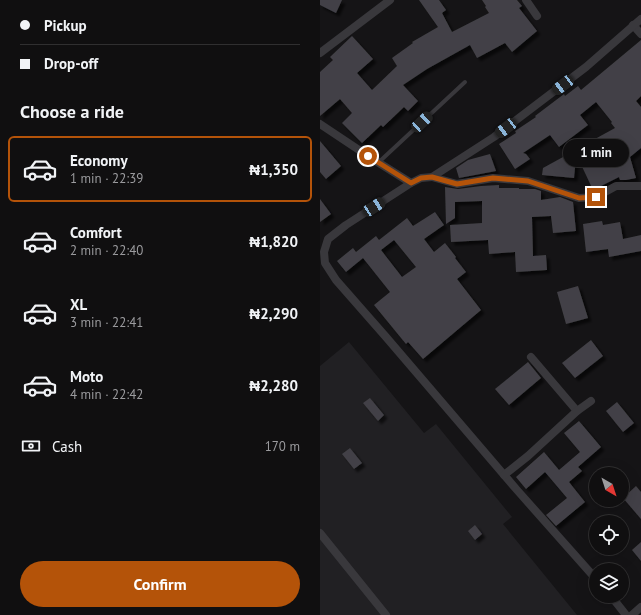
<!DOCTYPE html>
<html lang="en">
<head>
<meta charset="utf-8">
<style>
	:root { --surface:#100f10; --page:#1e1d1e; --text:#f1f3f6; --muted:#9c9c9f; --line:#302f30; --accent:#b45309 }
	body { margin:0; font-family:"PT Sans",sans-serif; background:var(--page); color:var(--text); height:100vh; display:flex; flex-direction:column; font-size:15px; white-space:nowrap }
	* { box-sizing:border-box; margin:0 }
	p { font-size:13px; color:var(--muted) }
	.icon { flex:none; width:22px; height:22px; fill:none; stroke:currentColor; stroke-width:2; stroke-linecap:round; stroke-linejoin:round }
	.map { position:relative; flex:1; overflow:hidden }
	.details { display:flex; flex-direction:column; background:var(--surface); width:320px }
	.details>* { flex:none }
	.hud { display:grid; align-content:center; height:88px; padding:0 20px; background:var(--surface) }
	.needle { width:26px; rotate:141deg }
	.fabs { position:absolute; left:269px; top:467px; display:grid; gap:8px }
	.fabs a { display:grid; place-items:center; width:40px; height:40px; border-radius:50%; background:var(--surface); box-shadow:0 4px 16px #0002,0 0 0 1px var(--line); font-size:20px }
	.end { position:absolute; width:18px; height:18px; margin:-9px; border:5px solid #b45309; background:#fff; box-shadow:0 0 0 2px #fff }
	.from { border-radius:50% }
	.bubble { position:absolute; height:28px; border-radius:14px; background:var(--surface); box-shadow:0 4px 16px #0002,0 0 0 1px var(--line); font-size:13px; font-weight:700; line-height:28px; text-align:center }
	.car { position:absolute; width:12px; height:24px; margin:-12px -6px; border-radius:5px; box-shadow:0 0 3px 1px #0007; background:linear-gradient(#222 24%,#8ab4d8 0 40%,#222 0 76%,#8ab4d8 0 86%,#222 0) }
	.hud b { display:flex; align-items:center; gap:14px; height:38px; font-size:15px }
	.hud b+b { border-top:1px solid var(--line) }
	.hud i { width:10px; height:10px; background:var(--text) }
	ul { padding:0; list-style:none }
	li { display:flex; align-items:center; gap:12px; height:66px; margin:0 8px 6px; padding:0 12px; border:2px solid transparent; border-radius:6px }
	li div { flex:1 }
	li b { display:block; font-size:15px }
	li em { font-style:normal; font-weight:700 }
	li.current { border-color:var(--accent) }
	li>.icon { width:36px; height:36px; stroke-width:1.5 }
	h2 { padding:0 20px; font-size:18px; line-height:48px }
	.pay { display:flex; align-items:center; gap:10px; height:44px; padding:0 20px; font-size:15px }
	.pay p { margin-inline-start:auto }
	.button { display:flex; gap:8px; margin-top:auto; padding:8px 20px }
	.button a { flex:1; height:46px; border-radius:24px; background:var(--accent); color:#fff; font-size:16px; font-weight:700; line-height:46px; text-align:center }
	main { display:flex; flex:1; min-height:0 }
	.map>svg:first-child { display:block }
	.built { fill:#212023 }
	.building { fill:#424146; fill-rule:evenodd; filter:url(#shadow) }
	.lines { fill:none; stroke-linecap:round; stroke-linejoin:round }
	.service { stroke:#39383c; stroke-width:4 }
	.minor { stroke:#39383c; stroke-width:8 }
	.route { stroke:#b45309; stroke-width:5 }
</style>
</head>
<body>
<main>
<section class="details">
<div class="hud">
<b><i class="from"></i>Pickup</b>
<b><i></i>Drop-off</b>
</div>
<h2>Choose a ride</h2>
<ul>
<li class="current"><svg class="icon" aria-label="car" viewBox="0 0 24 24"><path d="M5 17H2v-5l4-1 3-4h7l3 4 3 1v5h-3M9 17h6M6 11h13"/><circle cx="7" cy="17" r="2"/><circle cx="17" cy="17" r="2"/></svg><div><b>Economy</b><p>1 min · 22:39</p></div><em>₦1,350</em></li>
<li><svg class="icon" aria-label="car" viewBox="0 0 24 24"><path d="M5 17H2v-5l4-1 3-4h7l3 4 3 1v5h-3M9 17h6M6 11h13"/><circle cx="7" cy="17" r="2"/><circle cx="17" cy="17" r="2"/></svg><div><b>Comfort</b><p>2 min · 22:40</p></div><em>₦1,820</em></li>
<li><svg class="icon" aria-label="car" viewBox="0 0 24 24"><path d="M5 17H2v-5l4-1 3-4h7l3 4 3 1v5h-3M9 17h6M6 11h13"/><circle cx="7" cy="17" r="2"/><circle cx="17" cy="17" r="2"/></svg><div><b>XL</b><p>3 min · 22:41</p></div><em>₦2,290</em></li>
<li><svg class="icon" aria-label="car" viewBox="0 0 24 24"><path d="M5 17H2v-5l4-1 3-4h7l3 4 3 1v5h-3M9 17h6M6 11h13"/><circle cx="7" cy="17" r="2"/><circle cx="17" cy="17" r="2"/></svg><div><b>Moto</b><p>4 min · 22:42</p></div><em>₦2,280</em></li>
</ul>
<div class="pay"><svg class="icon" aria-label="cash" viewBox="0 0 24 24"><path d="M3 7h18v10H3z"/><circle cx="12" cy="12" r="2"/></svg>Cash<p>170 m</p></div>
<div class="button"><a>Confirm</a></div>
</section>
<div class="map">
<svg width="321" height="615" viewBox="0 0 321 615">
	<defs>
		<filter id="shadow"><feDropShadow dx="3.5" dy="3.5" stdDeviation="1" flood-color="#0009"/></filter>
	</defs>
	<rect width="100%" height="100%" fill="#151416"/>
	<path class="built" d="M29 342 104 433 116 424 192 517 183 524 257 615H0V366Z"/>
	<g class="building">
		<path d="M0 0H22L16 13 0 5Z"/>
		<path d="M99 0H119L126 10 122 13 132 32 169 13 165 7 166 6 162 0H197L202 6 199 8 217 31 192 52 185 43 157 58 150 45 107 69 83 85 98 101 88 111 84 107 63 127 61 125 42 143 22 123 32 113 20 99 0 116V72L13 60 10 57 32 36 53 59 37 73 52 90 77 66 72 58 93 43 92 42 118 27Z"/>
		<path d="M321 40V96L316 101 321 107V148L310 157 316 178 306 180H300L299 177 273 190 258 158H260L255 150 295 128 291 123 292 122 276 102 260 115 268 125 239 147 230 135 203 153 206 154 210 159 195 169 179 144 196 133 195 131 216 117 215 116 244 94 245 96 258 86 261 90Z"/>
		<path d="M0 141 21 166 6 179 0 172Z"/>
		<path d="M170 154 176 171 139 178 136 168 148 160Z"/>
		<path d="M243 157 256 158 254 178 222 175 223 168Z"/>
		<path d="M179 185V188H199V189H215L221 191V200L240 197 253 202 256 231 233 233 231 216 212 217 213 256 226 255 227 270 196 272 195 252 169 254 168 240 131 242 130 225 162 223V201L135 202V218L126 224 125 187 138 189 161 186Z"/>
		<path d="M0 199 11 214 0 222Z"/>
		<path d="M115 212 124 225 104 239 114 252 125 243 136 257 135 258 146 272 137 279 161 310 103 359 88 342 86 344 54 305 70 292 43 258 26 272 17 261 33 248 36 252 56 236 59 240 87 218 93 226ZM74 240 96 267 82 277 61 250Z"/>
		<path d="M282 221 283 225 300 222 303 239 321 235V251L289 257 288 249 266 252 263 224Z"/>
		<path d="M258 286 268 318 246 324 237 292Z"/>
		<path d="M271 340 283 356 255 378 242 363Z"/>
		<path d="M208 362 221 378 189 405 175 389Z"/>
		<path d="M50 398 64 415 58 421 43 403Z"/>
		<path d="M297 402 314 423 303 432 286 411Z"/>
		<path d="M259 421 281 447 258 467 262 471 249 482 265 502 236 526 226 515 247 498 225 472 206 489 196 477 224 452 239 470 260 452 244 433Z"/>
		<path d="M30 448 42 463 34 469 22 454Z"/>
		<path d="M316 486 321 492V519L303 498Z"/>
		<path d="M155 525 162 534 155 540 148 531Z"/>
		<path d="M321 542V561L312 550Z"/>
	</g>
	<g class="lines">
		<path class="service" d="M59 162 145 82"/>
		<g class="minor">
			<path d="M206 0 217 16"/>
			<path d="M313 25 321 34"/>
			<path d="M0 53 70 0"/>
			<path d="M0 124 48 156 91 183 101 178 112 177 174 137 266 67 321 19"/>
			<path d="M112 177 137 184 173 178 208 181 259 198 276 197 296 186H321"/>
			<path d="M91 183 26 225 8 239 4 252 5 263 16 280 66 337 197 490 276 579"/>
			<path d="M211 357 257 411"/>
			<path d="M184 475 208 456 257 411 271 401"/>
			<path d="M0 533 66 615"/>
			<path d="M291 596 306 615"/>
			<path d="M312 615 321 607"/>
		</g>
	</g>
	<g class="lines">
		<path class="route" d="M48 156 91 183 101 178 112 177 137 184 173 178 208 181 259 198 276 197"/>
	</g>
</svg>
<div class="fabs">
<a><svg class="needle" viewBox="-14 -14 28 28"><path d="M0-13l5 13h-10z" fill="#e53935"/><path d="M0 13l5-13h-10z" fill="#9c9c9f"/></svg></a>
<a><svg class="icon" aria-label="locate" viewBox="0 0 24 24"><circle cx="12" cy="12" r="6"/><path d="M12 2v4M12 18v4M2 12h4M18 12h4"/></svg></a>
<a><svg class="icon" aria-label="layers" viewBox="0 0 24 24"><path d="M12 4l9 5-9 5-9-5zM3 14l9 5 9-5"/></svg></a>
</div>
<i class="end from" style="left:48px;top:156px"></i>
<i class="end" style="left:276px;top:197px"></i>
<div class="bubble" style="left:243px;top:139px;width:66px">1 min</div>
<i class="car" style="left:243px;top:85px;rotate:233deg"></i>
<i class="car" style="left:102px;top:122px;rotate:47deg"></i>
<i class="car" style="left:186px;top:128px;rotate:233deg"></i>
<i class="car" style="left:54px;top:207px;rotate:57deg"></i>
</div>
</main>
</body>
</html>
